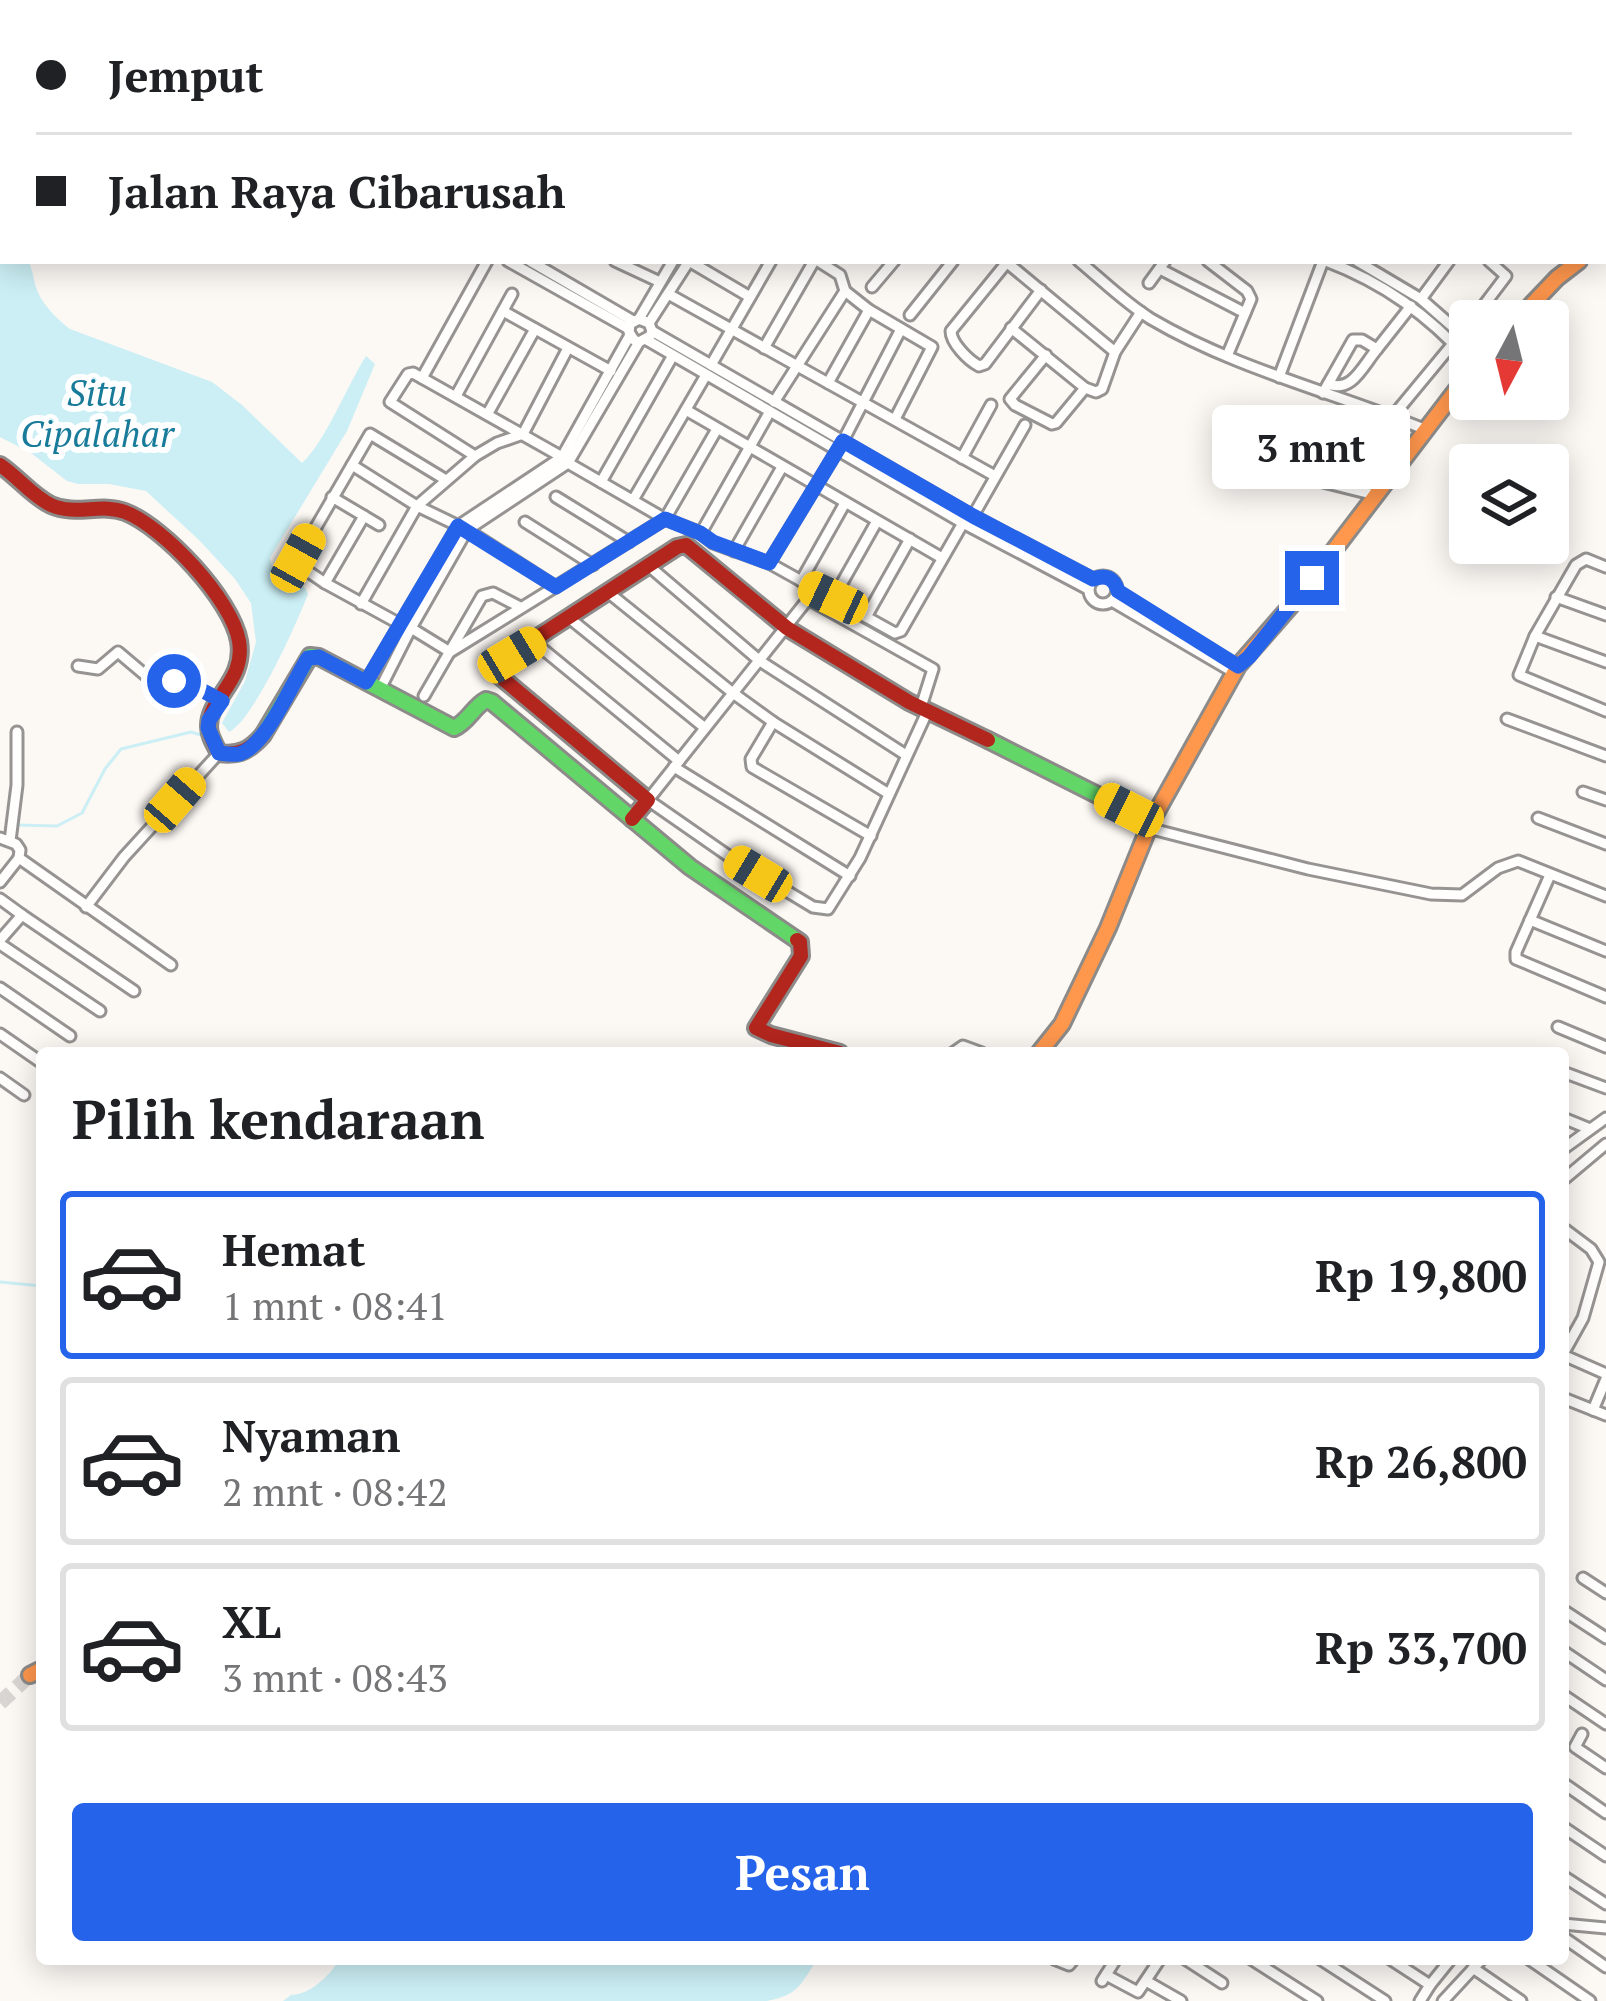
<!DOCTYPE html>
<html lang="id">
<head>
<meta charset="utf-8">
<style>
	:root { --surface:#fff; --page:#f2f2f2; --text:#202124; --muted:#757577; --line:#e0e0e0; --accent:#2563eb }
	body { margin:0; font-family:"PT Serif",serif; background:var(--page); color:var(--text); height:100vh; display:flex; flex-direction:column; font-size:45px; white-space:nowrap }
	* { box-sizing:border-box; margin:0 }
	p { font-size:39px; color:var(--muted) }
	.icon { flex:none; width:66px; height:66px; fill:none; stroke:currentColor; stroke-width:2; stroke-linecap:round; stroke-linejoin:round }
	.map { position:relative; flex:1; overflow:hidden }
	.sheet { position:absolute; left:36px; top:1047px; width:1533px; height:918px; display:flex; flex-direction:column; background:var(--surface); border-radius:12px; box-shadow:0 6px 30px #0003 }
	.sheet>* { flex:none }
	.top-card { position:absolute; left:0px; top:0px; width:1608px; height:264px; box-shadow:0 6px 30px #0003; display:grid; align-content:center; height:264px; padding:0 36px; background:var(--surface) }
	.needle { width:78px; rotate:187deg }
	.controls { position:absolute; left:1449px; top:300px; display:grid; gap:24px }
	.controls a { display:grid; place-items:center; width:120px; height:120px; border-radius:12px; background:var(--surface); box-shadow:0 6px 30px #0003; font-size:60px }
	.end { position:absolute; width:54px; height:54px; margin:-27px; border:15px solid #2563eb; background:#fff; box-shadow:0 0 0 6px #fff }
	.from { border-radius:50% }
	.bubble { position:absolute; height:84px; border-radius:12px; background:var(--surface); box-shadow:0 6px 30px #0003; font-size:39px; font-weight:700; line-height:84px; text-align:center }
	.car { position:absolute; width:36px; height:72px; margin:-36px -18px; border-radius:15px; box-shadow:0 0 9px 3px #0007; background:linear-gradient(#f5c518 24%,#345 0 40%,#f5c518 0 76%,#345 0 86%,#f5c518 0) }
	.top-card b { display:flex; align-items:center; gap:42px; height:114px; font-size:45px }
	.top-card b+b { border-top:3px solid var(--line) }
	.top-card i { width:30px; height:30px; background:var(--text) }
	ul { padding:0; list-style:none }
	li { display:flex; align-items:center; gap:36px; height:168px; margin:0 24px 18px; padding:0 12px; border:6px solid var(--line); border-radius:12px }
	li div { flex:1 }
	li b { display:block; font-size:45px }
	li em { font-style:normal; font-weight:700 }
	li.on { border-color:var(--accent) }
	li>.icon { width:108px; height:108px; stroke-width:1.5 }
	h2 { padding:0 36px; font-size:54px; line-height:144px }
	.cta { display:flex; gap:24px; margin-top:auto; padding:24px 36px }
	.cta a { flex:1; height:138px; border-radius:12px; background:var(--accent); color:#fff; font-size:48px; font-weight:700; line-height:138px; text-align:center }
	.map>svg:first-child { display:block }
	.water { fill:#cbeff5 }
	.lines { fill:none; stroke-linecap:round; stroke-linejoin:round }
	.stream { stroke:#cbeff5; stroke-width:3 }
	.primary-tunnel { stroke:#d8d5d2; stroke-width:15; stroke-dasharray:15 8; stroke-linecap:butt }
	.street-casing { stroke:#969492; stroke-width:15 }
	.fast-casing { stroke:#8c8b89; stroke-width:20 }
	.slow-casing { stroke:#8c8b89; stroke-width:20 }
	.jam-casing { stroke:#8c8b89; stroke-width:20 }
	.street { stroke:#fffefd; stroke-width:9 }
	.fast { stroke:#63d668; stroke-width:14 }
	.slow { stroke:#ff974d; stroke-width:14 }
	.jam { stroke:#b3261e; stroke-width:14 }
	.route { stroke:#2563eb; stroke-width:15 }
	.labels { text-anchor:middle; dominant-baseline:central; stroke-width:12; stroke-linejoin:round; paint-order:stroke }
	.water-label { font-size:36px; font-style:italic; fill:#187b99; stroke:#fff }
</style>
</head>
<body>
<div class="map">
<svg width="1606" height="2001" viewBox="0 0 1606 2001">
	<rect width="100%" height="100%" fill="#fcf8f4"/>
	<g class="water">
		<path d="M0 227 3 230V261H28C34 272 33 280 37 290 42 304 58 320 70 329L212 382 242 405 302 463C324 444 348 384 366 356L375 364 347 431 270 558 272 568 305 588 308 594C297 623 253 721 229 732L222 723 245 681 256 642 251 603 235 579 200 541 146 491 109 484H78L67 481 31 453 0 437Z"/>
		<path d="M340 1959H916C885 1973 848 1957 815 1963 799 1987 797 1995 767 2001H283C298 1990 284 1998 302 1993 318 1987 331 1973 340 1959Z"/>
	</g>
	<g class="lines">
		<g class="stream">
			<path d="M16 825 57 826 82 813 105 769 121 749 191 732 204 736"/>
			<path d="M0 1282 42 1286"/>
		</g>
		<path class="primary-tunnel" d="M0 1703 30 1675"/>
		<defs>
			<g id="street">
				<path d="M534 0 538 3"/>
				<path d="M709 0 716 3"/>
				<path d="M804 0 811 3"/>
				<path d="M930 0 935 3"/>
				<path d="M1100 0 1101 3"/>
				<path d="M1153 0 1154 3"/>
				<path d="M1167 0V3"/>
				<path d="M1225 0V3"/>
				<path d="M1365 0 1366 3"/>
				<path d="M1492 0V3"/>
				<path d="M1537 0 1538 3"/>
				<path d="M574 3 575 0"/>
				<path d="M618 3 620 0"/>
				<path d="M662 3 664 0"/>
				<path d="M772 3 774 0"/>
				<path d="M976 3 977 0"/>
				<path d="M1114 3 1135 0"/>
				<path d="M1340 3 1348 0"/>
				<path d="M1400 3V0"/>
				<path d="M1445 3V0"/>
				<path d="M508 261 629 329"/>
				<path d="M530 261 633 321"/>
				<path d="M615 261 660 282"/>
				<path d="M818 261 840 275 845 291 869 310 932 347 895 419"/>
				<path d="M1005 261 1115 352"/>
				<path d="M1008 261 951 331C951 343 968 360 979 366L985 364 1041 290"/>
				<path d="M1079 261C1102 280 1125 303 1151 319 1236 369 1333 392 1424 429"/>
				<path d="M1208 261 1247 291 1251 299 1227 356"/>
				<path d="M1326 261C1384 283 1428 315 1470 361"/>
				<path d="M1357 261 1421 299 1470 342"/>
				<path d="M1160 269 1245 313"/>
				<path d="M1149 283 1165 261"/>
				<path d="M872 287 894 261"/>
				<path d="M670 295 995 476"/>
				<path d="M1421 299 1449 261"/>
				<path d="M503 311 611 371"/>
				<path d="M910 315 953 261"/>
				<path d="M639 319 673 261"/>
				<path d="M1472 321 1506 276 1489 261"/>
				<path d="M649 323 689 261 750 297"/>
				<path d="M1011 328 1085 388 1096 392 1102 389 1115 352 1141 312"/>
				<path d="M652 331 973 516 1093 579"/>
				<path d="M647 340 963 523 1088 589"/>
				<path d="M764 348 814 261"/>
				<path d="M1046 355 1010 399 1015 405 1052 424 1056 423 1085 388"/>
				<path d="M711 365 771 261"/>
				<path d="M1279 377 1323 261"/>
				<path d="M422 378 487 261"/>
				<path d="M828 383 869 310"/>
				<path d="M1328 384C1352 393 1362 367 1377 349"/>
				<path d="M1323 393 1353 340H1362L1377 349 1411 306"/>
				<path d="M456 396 512 294"/>
				<path d="M774 402 845 291"/>
				<path d="M686 410 942 558"/>
				<path d="M488 413 535 329"/>
				<path d="M1393 416 1470 323"/>
				<path d="M475 456 390 402 408 374 413 373 422 378 562 457"/>
				<path d="M962 458 991 405"/>
				<path d="M568 463 665 519 701 533 713 543 769 563 895 633 901 631 963 523"/>
				<path d="M352 465 417 506 467 530 556 587"/>
				<path d="M1283 472 1375 495"/>
				<path d="M601 482 672 357"/>
				<path d="M332 497 379 525"/>
				<path d="M556 497 629 542"/>
				<path d="M633 500 706 375"/>
				<path d="M973 516 1025 425"/>
				<path d="M525 522 593 565"/>
				<path d="M701 533 769 413"/>
				<path d="M734 551 782 467"/>
				<path d="M769 563 843 441 901 329"/>
				<path d="M650 567 760 661 906 755"/>
				<path d="M1606 567 1586 559 1576 565 1535 636 1519 675 1606 711"/>
				<circle cx="1103" cy="590" r="14"/>
				<path d="M801 581 845 503"/>
				<path d="M325 583 364 516"/>
				<path d="M1117 591 1238 666"/>
				<path d="M609 593 733 693 773 722 889 794"/>
				<path d="M1556 597 1606 615"/>
				<path d="M833 599 877 521"/>
				<path d="M1112 601 1235 673"/>
				<path d="M361 604 417 506 475 456 497 443 523 434 568 348"/>
				<path d="M568 617 705 728"/>
				<path d="M866 617 910 539"/>
				<path d="M400 624 325 583 300 566 298 558 370 434 446 480"/>
				<path d="M411 628 450 652 665 519 717 429"/>
				<path d="M1535 636 1606 662"/>
				<path d="M534 642 679 761"/>
				<path d="M78 666 98 669 118 652 150 679 192 685 222 701"/>
				<path d="M366 682 458 526 562 457 630 335"/>
				<path d="M380 689 411 628 467 530 568 463 639 342 650 336 652 331 649 323 639 319 630 324 629 332 634 340 639 342"/>
				<path d="M424 696 482 596 493 593 520 607"/>
				<path d="M921 707 933 669 808 599 648 800 730 857 813 907 828 909 860 858 928 710"/>
				<path d="M1507 719 1606 756"/>
				<path d="M773 722 751 759 752 767 871 836"/>
				<path d="M674 767 850 876"/>
				<path d="M1583 792 1606 800"/>
				<path d="M1538 818 1606 844"/>
				<path d="M1148 828 1308 869 1431 894 1462 895 1498 868 1518 861 1606 896"/>
				<path d="M0 838 16 844 20 850 19 858 171 965"/>
				<path d="M10 841 17 785V732"/>
				<path d="M1550 875 1516 952V959L1606 997"/>
				<path d="M0 882 19 858"/>
				<path d="M0 899 22 915"/>
				<path d="M86 907 124 857 219 753"/>
				<path d="M1530 920 1606 951"/>
				<path d="M0 940 22 915 134 991"/>
				<path d="M0 944 100 1011"/>
				<path d="M0 988 70 1036"/>
				<path d="M1558 1027 1606 1047"/>
				<path d="M0 1034 42 1063"/>
				<path d="M953 1053 963 1046 982 1053"/>
				<path d="M1563 1072 1606 1088"/>
				<path d="M0 1078 24 1095"/>
				<path d="M1563 1118 1590 1129"/>
				<path d="M1563 1149 1606 1118"/>
				<path d="M1563 1180 1606 1144"/>
				<path d="M1563 1228 1591 1249 1599 1262 1583 1318 1563 1354"/>
				<path d="M1563 1355 1606 1374"/>
				<path d="M1563 1398 1606 1415"/>
				<path d="M1593 1410 1606 1379"/>
				<path d="M1583 1578 1606 1593"/>
				<path d="M1563 1610 1606 1638"/>
				<path d="M1563 1651 1606 1680"/>
				<path d="M1563 1695 1606 1724"/>
				<path d="M1582 1734 1575 1747 1606 1768"/>
				<path d="M1563 1783 1606 1813"/>
				<path d="M1563 1827 1606 1856"/>
				<path d="M1563 1876 1606 1904"/>
				<path d="M1563 1924 1606 1928"/>
				<path d="M1563 1937 1606 1967"/>
				<path d="M1054 1959 1069 1965 1074 1959"/>
				<path d="M1185 1959 1222 1983"/>
				<path d="M1251 1959 1317 2001"/>
				<path d="M1320 1959 1385 2001"/>
				<path d="M1390 1959 1430 1985"/>
				<path d="M1529 1959 1590 2001"/>
				<path d="M1473 1968 1521 2001"/>
				<path d="M1106 1975 1138 1992 1160 1959"/>
				<path d="M1102 1981 1116 1959"/>
				<path d="M1146 1981 1181 2001"/>
				<path d="M1420 2001 1430 1985 1451 1959"/>
				<path d="M1443 2001 1482 1959"/>
			</g>
			<g id="fast">
				<path d="M263 735 310 656 319 657 454 728C468 722 473 707 486 700L492 702 690 867 797 940"/>
				<path d="M988 740 1151 822"/>
			</g>
			<g id="slow">
				<path d="M1516 321 1557 278 1579 261"/>
				<path d="M1039 1053 1062 1024 1108 928 1151 822 1238 666 1295 601 1470 372"/>
				<path d="M30 1675 42 1669"/>
			</g>
			<g id="jam">
				<path d="M1605 241 1606 240"/>
				<path d="M0 465C18 477 32 496 51 505 75 516 101 503 125 512 164 527 232 600 239 641 246 681 208 698 209 727 209 736 215 745 219 753 239 756 250 750 263 735"/>
				<path d="M632 819 648 800 490 668 677 547 686 545 787 628 909 702 988 740"/>
				<path d="M797 940 800 942 801 956 756 1028 771 1035 840 1053"/>
			</g>
		</defs>
		<use href="#street" class="street-casing"/>
		<use href="#fast" class="fast-casing"/>
		<use href="#slow" class="slow-casing"/>
		<use href="#jam" class="jam-casing"/>
		<use href="#street" class="street"/>
		<use href="#fast" class="fast"/>
		<use href="#slow" class="slow"/>
		<use href="#jam" class="jam"/>
	</g>
	<g class="lines">
		<path class="route" d="M174 681 192 685 222 701 209 720 208 728 219 753C226 754 233 755 239 754 266 747 293 681 308 658L319 657 366 682 458 526 556 587 665 519 700 533 713 542 769 563 843 441 973 516 1093 579C1106 574 1114 578 1118 591L1238 666 1249 657 1312 578"/>
	</g>
	<g class="labels">
		<g class="water-label">
			<text x="97" y="392">Situ<tspan x="97" dy="41">Cipalahar</tspan></text>
		</g>
	</g>
</svg>
<div class="controls">
<a><svg class="needle" viewBox="-14 -14 28 28"><path d="M0-13l5 13h-10z" fill="#e53935"/><path d="M0 13l5-13h-10z" fill="#757577"/></svg></a>
<a><svg class="icon" aria-label="layers" viewBox="0 0 24 24"><path d="M12 4l9 5-9 5-9-5zM3 14l9 5 9-5"/></svg></a>
</div>
<i class="end from" style="left:174px;top:681px"></i>
<i class="end" style="left:1312px;top:578px"></i>
<div class="bubble" style="left:1212px;top:405px;width:198px">3 mnt</div>
<i class="car" style="left:298px;top:558px;rotate:29deg"></i>
<i class="car" style="left:833px;top:598px;rotate:295deg"></i>
<i class="car" style="left:512px;top:655px;rotate:59deg"></i>
<i class="car" style="left:175px;top:800px;rotate:41deg"></i>
<i class="car" style="left:1129px;top:810px;rotate:297deg"></i>
<i class="car" style="left:758px;top:874px;rotate:301deg"></i>
<div class="top-card">
<b><i class="from"></i>Jemput</b>
<b><i></i>Jalan Raya Cibarusah</b>
</div>
<section class="sheet">
<h2>Pilih kendaraan</h2>
<ul>
<li class="on"><svg class="icon" aria-label="car" viewBox="0 0 24 24"><path d="M5 17H2v-5l4-1 3-4h7l3 4 3 1v5h-3M9 17h6M6 11h13"/><circle cx="7" cy="17" r="2"/><circle cx="17" cy="17" r="2"/></svg><div><b>Hemat</b><p>1 mnt · 08:41</p></div><em>Rp 19,800</em></li>
<li><svg class="icon" aria-label="car" viewBox="0 0 24 24"><path d="M5 17H2v-5l4-1 3-4h7l3 4 3 1v5h-3M9 17h6M6 11h13"/><circle cx="7" cy="17" r="2"/><circle cx="17" cy="17" r="2"/></svg><div><b>Nyaman</b><p>2 mnt · 08:42</p></div><em>Rp 26,800</em></li>
<li><svg class="icon" aria-label="car" viewBox="0 0 24 24"><path d="M5 17H2v-5l4-1 3-4h7l3 4 3 1v5h-3M9 17h6M6 11h13"/><circle cx="7" cy="17" r="2"/><circle cx="17" cy="17" r="2"/></svg><div><b>XL</b><p>3 mnt · 08:43</p></div><em>Rp 33,700</em></li>
</ul>
<div class="cta"><a>Pesan</a></div>
</section>
</div>
</body>
</html>
